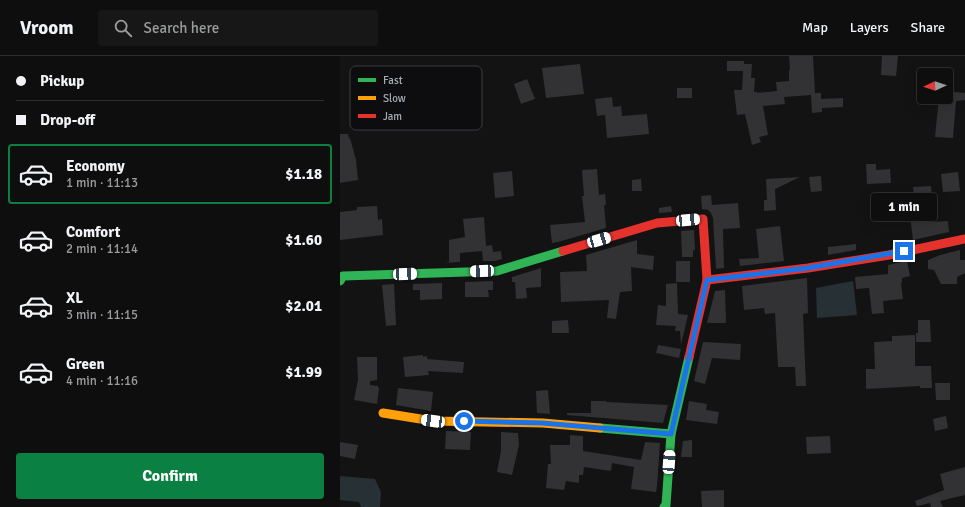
<!DOCTYPE html>
<html lang="en">
<head>
<meta charset="utf-8">
<style>
	:root { --surface:#0e0e0e; --page:#171717; --text:#f1f3f6; --muted:#9b9c9e; --line:#2e2e2e; --accent:#0b8043 }
	body { margin:0; font-family:Signika,sans-serif; background:var(--page); color:var(--text); height:100vh; display:flex; flex-direction:column; font-size:15px; white-space:nowrap }
	* { box-sizing:border-box; margin:0 }
	p { font-size:13px; color:var(--muted) }
	.icon { flex:none; width:22px; height:22px; fill:none; stroke:currentColor; stroke-width:2; stroke-linecap:round; stroke-linejoin:round }
	.map { position:relative; flex:1; overflow:hidden }
	.details { display:flex; flex-direction:column; background:var(--surface); width:340px }
	.details>* { flex:none }
	.banner { display:grid; align-content:center; height:88px; padding:0 16px; background:var(--surface) }
	.needle { width:26px; rotate:267deg }
	.controls { position:absolute; left:577px; top:12px; display:grid; gap:8px }
	.controls a { display:grid; place-items:center; width:36px; height:36px; border-radius:4px; background:var(--surface); box-shadow:0 4px 16px #0002,0 0 0 1px var(--line); font-size:20px }
	.end { position:absolute; width:18px; height:18px; margin:-9px; border:5px solid #1a73e8; background:#fff; box-shadow:0 0 0 2px #fff }
	.from { border-radius:50% }
	.bubble { position:absolute; height:28px; border-radius:4px; background:var(--surface); box-shadow:0 4px 16px #0002,0 0 0 1px var(--line); font-size:13px; font-weight:800; line-height:28px; text-align:center }
	.car { position:absolute; width:12px; height:24px; margin:-12px -6px; border-radius:5px; box-shadow:0 0 3px 1px #0007; background:linear-gradient(#fff 24%,#345 0 40%,#fff 0 76%,#345 0 86%,#fff 0) }
	.banner b { display:flex; align-items:center; gap:14px; height:38px; font-size:15px }
	.banner b+b { border-top:1px solid var(--line) }
	.banner i { width:10px; height:10px; background:var(--text) }
	ul { padding:0; list-style:none }
	li { display:flex; align-items:center; gap:12px; height:60px; margin:0 8px 6px; padding:0 8px; border:2px solid transparent; border-radius:4px }
	li div { flex:1 }
	li b { display:block; font-size:15px }
	li em { font-style:normal; font-weight:800 }
	li.current { border-color:var(--accent) }
	li>.icon { width:36px; height:36px; stroke-width:1.5 }
	.primary-button { display:flex; gap:8px; margin-top:auto; padding:8px 16px }
	.primary-button a { flex:1; height:46px; border-radius:4px; background:var(--accent); color:#fff; font-size:16px; font-weight:800; line-height:46px; text-align:center }
	header { display:flex; align-items:center; gap:24px; box-sizing:border-box; height:56px; padding:0 20px; background:var(--surface); border-bottom:1px solid var(--line) }
	header strong { font-size:19px }
	nav { display:flex; gap:22px; margin-inline-start:auto; font-size:14px }
	.search { width:280px; height:36px; background:var(--page); display:flex; align-items:center; gap:10px; box-sizing:border-box; padding:0 14px; border-radius:4px; color:var(--muted); font-size:15px }
	main { display:flex; flex:1; min-height:0 }
	.map>svg:first-child { display:block }
	.water { fill:#263035 }
	.building { fill:#323234 }
	.lines { fill:none; stroke-linecap:round; stroke-linejoin:round }
	.fast { stroke:#30b455; stroke-width:9 }
	.slow { stroke:#ff9f0a; stroke-width:9 }
	.jam { stroke:#e5322d; stroke-width:9 }
	.route { stroke:#1a73e8; stroke-width:5 }
	.key { fill:#0d0d0f; stroke:#3a3d41; stroke-width:1 }
	.key-label { font-size:11px; fill:#a3acb5 }
</style>
</head>
<body>
<header>
<strong>Vroom</strong>
<div class="search"><svg class="icon" aria-label="search" viewBox="0 0 24 24"><circle cx="10" cy="10" r="6"/><path d="M15 15l6 6"/></svg>Search here</div>
<nav><a>Map</a><a>Layers</a><a>Share</a></nav>
</header>
<main>
<section class="details">
<div class="banner">
<b><i class="from"></i>Pickup</b>
<b><i></i>Drop-off</b>
</div>
<ul>
<li class="current"><svg class="icon" aria-label="car" viewBox="0 0 24 24"><path d="M5 17H2v-5l4-1 3-4h7l3 4 3 1v5h-3M9 17h6M6 11h13"/><circle cx="7" cy="17" r="2"/><circle cx="17" cy="17" r="2"/></svg><div><b>Economy</b><p>1 min · 11:13</p></div><em>$1.18</em></li>
<li><svg class="icon" aria-label="car" viewBox="0 0 24 24"><path d="M5 17H2v-5l4-1 3-4h7l3 4 3 1v5h-3M9 17h6M6 11h13"/><circle cx="7" cy="17" r="2"/><circle cx="17" cy="17" r="2"/></svg><div><b>Comfort</b><p>2 min · 11:14</p></div><em>$1.60</em></li>
<li><svg class="icon" aria-label="car" viewBox="0 0 24 24"><path d="M5 17H2v-5l4-1 3-4h7l3 4 3 1v5h-3M9 17h6M6 11h13"/><circle cx="7" cy="17" r="2"/><circle cx="17" cy="17" r="2"/></svg><div><b>XL</b><p>3 min · 11:15</p></div><em>$2.01</em></li>
<li><svg class="icon" aria-label="car" viewBox="0 0 24 24"><path d="M5 17H2v-5l4-1 3-4h7l3 4 3 1v5h-3M9 17h6M6 11h13"/><circle cx="7" cy="17" r="2"/><circle cx="17" cy="17" r="2"/></svg><div><b>Green</b><p>4 min · 11:16</p></div><em>$1.99</em></li>
</ul>
<div class="primary-button"><a>Confirm</a></div>
</section>
<div class="map">
<svg width="625" height="451" viewBox="0 0 625 451">
	<rect width="100%" height="100%" fill="#131313"/>
	<g class="water">
		<path d="M513 225 517 259 477 262 476 232Z"/>
		<path d="M0 420 35 423 41 436 40 451H21L19 446 0 444Z"/>
	</g>
	<g class="building">
		<path d="M449 0H473L475 37H481V43L503 42V51L482 52V56L472 57 471 39 444 41 445 48 423 50 428 79 419 81 421 86 412 89 405 58 397 59 394 34H402L403 15H387V5H404V8H412L411 22H415L414 36H417V37L437 35 436 26 449 25V14H450Z"/>
		<path d="M542 0H558L556 20 541 19Z"/>
		<path d="M240 8 244 38 206 42 202 12Z"/>
		<path d="M187 23 195 43 181 48 174 28Z"/>
		<rect x="337" y="32" width="15" height="10"/>
		<path d="M606 35 625 37V44L616 45 613 82 595 81 599 41H606Z"/>
		<path d="M272 41 273 51 281 50 282 60 307 58 309 78 267 82 265 59 257 60 255 43Z"/>
		<path d="M0 78H8L9 83 10 82 16 104 18 124 0 127Z"/>
		<path d="M526 108H536V114L550 113 551 127 527 128Z"/>
		<path d="M257 113 259 139 265 138 266 149H264L266 172 218 186 212 187 210 169 245 166 242 140H244L242 114Z"/>
		<path d="M172 115 174 140 155 142 153 117Z"/>
		<path d="M618 116 620 135 603 136 601 118Z"/>
		<path d="M481 120 482 135 471 136 469 121Z"/>
		<path d="M460 121 435 133 436 154 424 155V144H427L426 123Z"/>
		<path d="M301 123 302 135H292V124Z"/>
		<path d="M591 130 592 142 590 143 592 166 608 165 609 176 573 184 569 152 575 151 573 131Z"/>
		<path d="M371 139 372 149 398 147 400 172 383 173 384 212 376 213 373 162 371 157 368 154 362 153 361 140Z"/>
		<path d="M37 150 38 164 42 163 43 179 0 184V156L17 154V151Z"/>
		<path d="M331 150 332 156 319 157V152Z"/>
		<path d="M144 161 146 190 152 189 153 196 161 195 162 203 155 205H143L142 195 120 197V206L104 207 109 206V184L125 181 123 163Z"/>
		<path d="M440 170 444 205 400 210 399 203 419 202 416 173Z"/>
		<path d="M354 174 355 194H353V201H342L341 175Z"/>
		<path d="M297 184V198L314 200 313 214 291 211 292 235 280 236 276 263 267 262 269 244 221 246 220 216 247 215 246 199Z"/>
		<path d="M516 188V194L488 199V191Z"/>
		<path d="M620 194V204H625V217L617 221V228H601L594 214 588 213V204L600 199Z"/>
		<rect x="336" y="205" width="14" height="21"/>
		<path d="M567 205 570 220 562 222V227H561L563 243 543 245 544 257 532 258 529 232 516 233 515 221 548 218V209Z"/>
		<path d="M201 212V231L186 232 187 242 176 243 175 226H172V221Z"/>
		<path d="M467 222 468 257 463 258 466 330H456L455 311H438L435 257 425 258 424 252 404 254 402 230Z"/>
		<path d="M153 225V234H148L149 241H125V226Z"/>
		<path d="M102 227V243L80 244V234H73V228Z"/>
		<path d="M337 227 338 258 348 259 341 289 340 275H335L336 270 316 269 318 249 326 250V228Z"/>
		<path d="M54 228 56 269 46 270 42 229Z"/>
		<path d="M385 234 386 267H367L375 235Z"/>
		<path d="M228 264 229 277H212V265Z"/>
		<path d="M578 264H590L591 286H576V277H578Z"/>
		<path d="M575 279V310H591L592 332H580V330L526 333V313H535L534 286 552 285V280Z"/>
		<path d="M363 286 401 288 400 304 372 302 365 328 354 325Z"/>
		<path d="M318 289 341 293 339 302 316 297Z"/>
		<path d="M83 299V301L87 300V303L124 306 123 317 88 315 89 319 65 321 63 301Z"/>
		<path d="M17 301H37V324L30 325V329L38 330V332H39L37 348 14 344 18 324Z"/>
		<path d="M595 327H610V344H596Z"/>
		<path d="M58 332 93 336 91 355 56 349Z"/>
		<path d="M208 334 210 358 197 357 196 335Z"/>
		<path d="M251 345H266V346L328 349 323 367 227 359V357H251Z"/>
		<path d="M349 345 367 348 366 354 379 356 377 368 346 364Z"/>
		<path d="M606 360 608 372 595 375 593 363Z"/>
		<path d="M106 375 131 376 130 394 105 393Z"/>
		<path d="M161 376 178 377 179 389 172 419 157 416 161 395Z"/>
		<path d="M230 379 243 380V395L301 404 305 386 320 387 317 430 316 436 291 433 294 411 272 407 271 415 244 411 243 419H239V427L226 425 224 434 206 432 208 408H211L210 389H230Z"/>
		<path d="M490 380 491 397 467 398 466 381Z"/>
		<path d="M352 384V401H341L343 385Z"/>
		<path d="M0 386 18 389 15 403 0 400Z"/>
		<path d="M625 411V439L600 445 603 451H591L590 447 577 450 575 445 604 434 600 418Z"/>
		<path d="M384 434V451H362L361 435Z"/>
	</g>
	<g class="lines">
		<g class="fast">
			<path d="M0 225 3 220 157 215 223 195"/>
			<path d="M260 372 331 378"/>
			<path d="M324 451 326 449 331 378 349 301"/>
		</g>
		<path class="slow" d="M43 357 93 365 203 367 260 372"/>
		<g class="jam">
			<path d="M223 195 317 167 363 163 367 224 349 301"/>
			<path d="M367 224 468 212 549 199 625 183"/>
		</g>
	</g>
	<g class="lines">
		<path class="route" d="M124 365 202 367 331 378 367 224 468 212 564 195"/>
	</g>
	<rect x="10" y="10" width="132" height="64" rx="6" class="key"/>
	<rect x="18" y="22" width="18" height="4" fill="#30b455"/>
	<rect x="18" y="40" width="18" height="4" fill="#ff9f0a"/>
	<rect x="18" y="58" width="18" height="4" fill="#e5322d"/>
	<g class="key-label">
		<text x="43" y="28">Fast</text>
		<text x="43" y="46">Slow</text>
		<text x="43" y="64">Jam</text>
	</g>
</svg>
<div class="controls">
<a><svg class="needle" viewBox="-14 -14 28 28"><path d="M0-13l5 13h-10z" fill="#e53935"/><path d="M0 13l5-13h-10z" fill="#9b9c9e"/></svg></a>
</div>
<i class="end from" style="left:124px;top:365px"></i>
<i class="end" style="left:564px;top:195px"></i>
<div class="bubble" style="left:531px;top:137px;width:66px">1 min</div>
<i class="car" style="left:348px;top:164px;rotate:85deg"></i>
<i class="car" style="left:259px;top:184px;rotate:74deg"></i>
<i class="car" style="left:142px;top:215px;rotate:268deg"></i>
<i class="car" style="left:65px;top:218px;rotate:88deg"></i>
<i class="car" style="left:93px;top:365px;rotate:278deg"></i>
<i class="car" style="left:329px;top:406px;rotate:4deg"></i>
</div>
</main>
</body>
</html>
